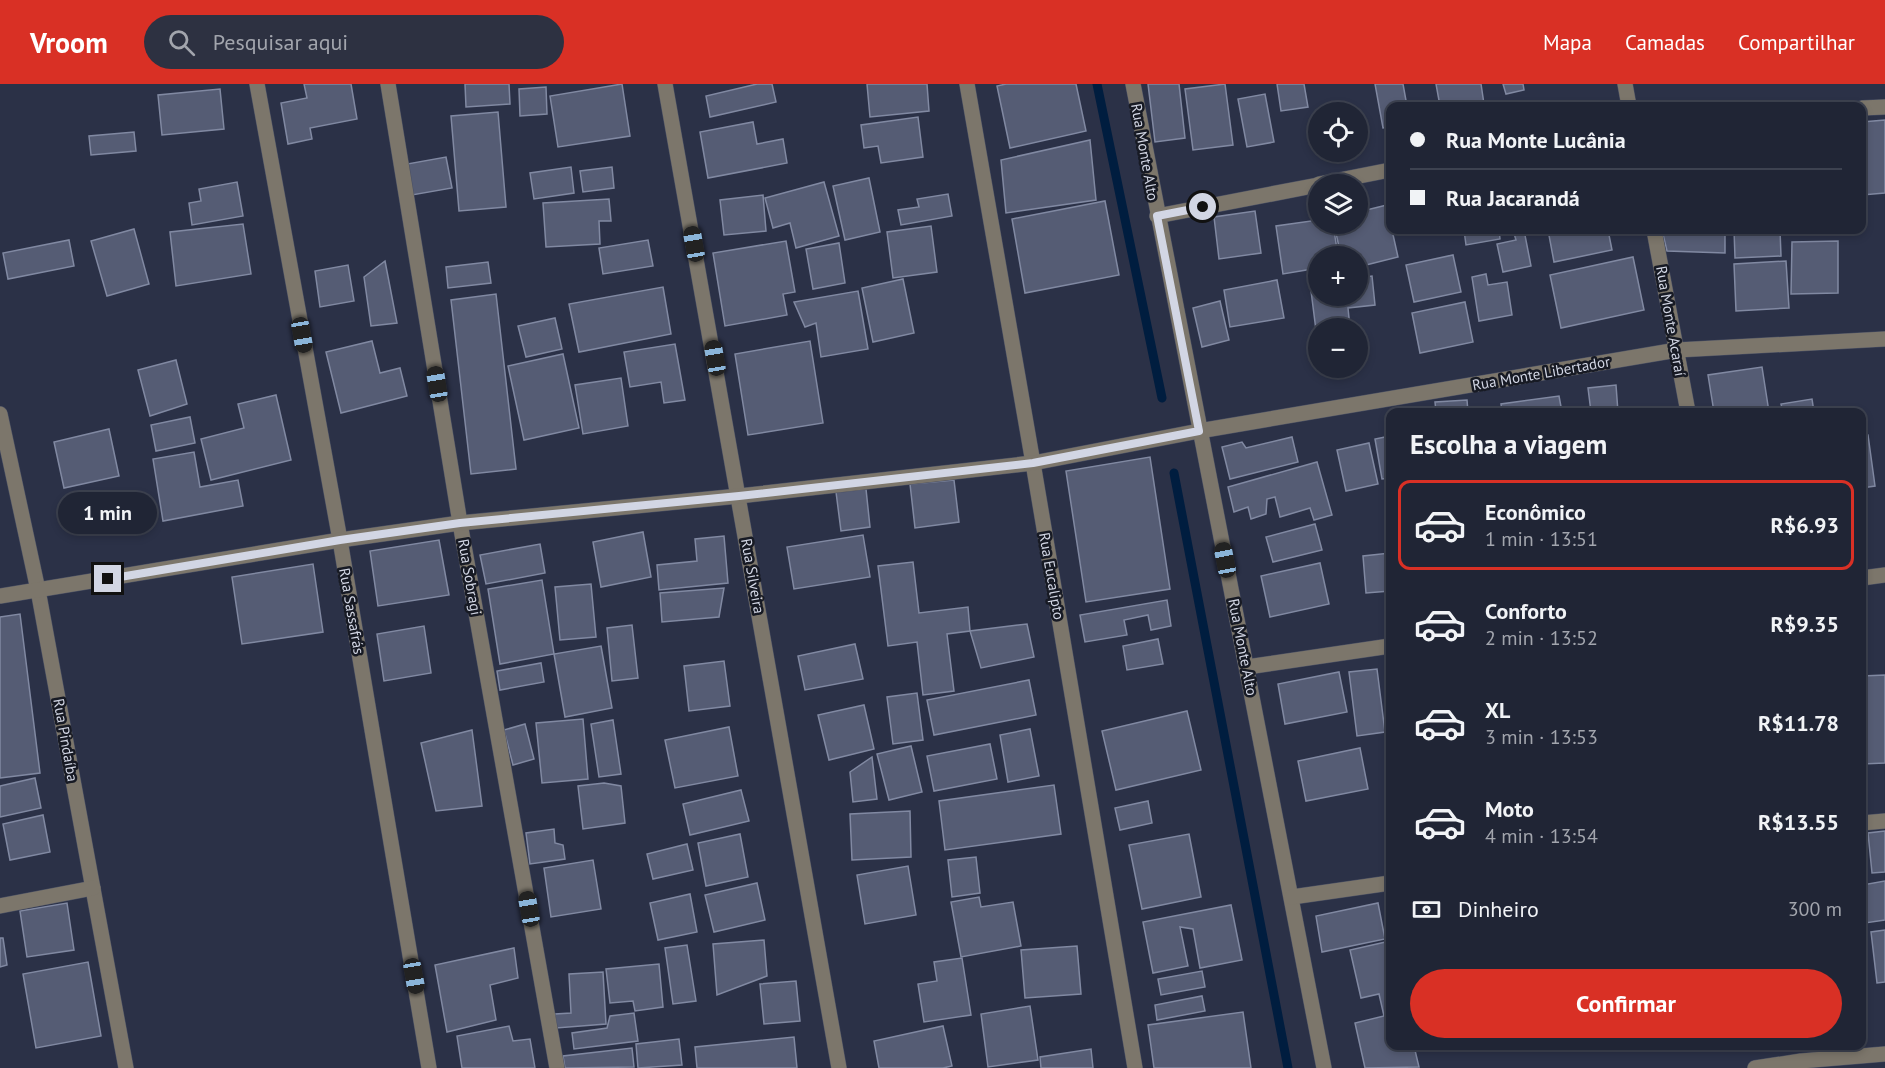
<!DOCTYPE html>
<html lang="pt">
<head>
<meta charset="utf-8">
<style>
	:root { --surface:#202535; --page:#2d3141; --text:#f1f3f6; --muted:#a2a5ad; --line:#3d4250; --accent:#d93025 }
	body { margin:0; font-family:"PT Sans",sans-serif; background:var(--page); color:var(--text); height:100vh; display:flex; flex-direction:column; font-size:22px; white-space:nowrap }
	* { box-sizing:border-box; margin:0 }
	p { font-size:20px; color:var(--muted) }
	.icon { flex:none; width:33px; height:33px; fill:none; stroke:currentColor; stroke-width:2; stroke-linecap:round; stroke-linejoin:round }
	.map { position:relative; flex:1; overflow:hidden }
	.sheet { position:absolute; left:1386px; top:324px; width:480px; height:642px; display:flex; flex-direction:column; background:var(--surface); border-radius:12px; box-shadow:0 3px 9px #0003,0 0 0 2px var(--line) }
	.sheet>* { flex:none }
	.hud { position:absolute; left:1386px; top:18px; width:480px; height:132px; border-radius:12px; box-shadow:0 3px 9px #0003,0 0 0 2px var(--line); display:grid; align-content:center; height:132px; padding:0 24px; background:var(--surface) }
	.controls { position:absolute; left:1308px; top:18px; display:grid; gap:12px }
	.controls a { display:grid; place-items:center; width:60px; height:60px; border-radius:50%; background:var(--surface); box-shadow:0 3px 9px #0003,0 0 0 2px var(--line); font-size:30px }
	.end { position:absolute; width:27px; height:27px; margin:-14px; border:8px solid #d2d6e4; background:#111; box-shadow:0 0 0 3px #111 }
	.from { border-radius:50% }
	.bubble { position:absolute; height:42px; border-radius:21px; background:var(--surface); box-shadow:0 3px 9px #0003,0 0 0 2px var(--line); font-size:20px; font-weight:600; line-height:42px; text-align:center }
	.car { position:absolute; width:18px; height:36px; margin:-18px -9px; border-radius:8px; box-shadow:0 0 4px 2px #0007; background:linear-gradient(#222 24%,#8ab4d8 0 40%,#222 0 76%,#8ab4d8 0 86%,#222 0) }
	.hud b { display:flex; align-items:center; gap:21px; height:57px; font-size:22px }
	.hud b+b { border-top:2px solid var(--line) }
	.hud i { width:15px; height:15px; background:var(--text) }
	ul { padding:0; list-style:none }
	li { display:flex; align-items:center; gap:18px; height:90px; margin:0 12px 9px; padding:0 12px; border:3px solid transparent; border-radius:12px }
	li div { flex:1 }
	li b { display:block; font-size:22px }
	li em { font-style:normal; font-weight:600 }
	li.selected { border-color:var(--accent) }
	li>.icon { width:54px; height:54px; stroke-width:1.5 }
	h2 { padding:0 24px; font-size:27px; line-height:72px }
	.pay { display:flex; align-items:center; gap:15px; height:66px; padding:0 24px; font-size:22px }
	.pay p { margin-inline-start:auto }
	.primary-button { display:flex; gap:12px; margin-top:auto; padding:12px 24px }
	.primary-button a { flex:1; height:69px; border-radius:36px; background:var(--accent); color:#fff; font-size:24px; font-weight:600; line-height:69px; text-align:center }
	header { display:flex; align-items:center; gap:36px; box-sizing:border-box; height:84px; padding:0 30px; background:var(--accent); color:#fff }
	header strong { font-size:28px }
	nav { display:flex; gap:33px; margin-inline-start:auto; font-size:21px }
	.search { width:420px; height:54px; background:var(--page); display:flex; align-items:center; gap:15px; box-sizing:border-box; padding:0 21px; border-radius:33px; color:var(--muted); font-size:22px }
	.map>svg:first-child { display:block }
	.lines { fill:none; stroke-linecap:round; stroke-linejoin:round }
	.stream { stroke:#001d3f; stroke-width:9 }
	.building { fill:#555c74; stroke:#8189a2; stroke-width:1.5 }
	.minor-casing { stroke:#494f63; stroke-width:16 }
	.minor { stroke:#7c766b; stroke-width:15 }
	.route { stroke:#d2d6e4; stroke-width:8 }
	.labels { text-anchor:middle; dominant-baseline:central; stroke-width:5; stroke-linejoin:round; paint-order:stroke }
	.street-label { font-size:15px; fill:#d2d6e4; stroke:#171a24 }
</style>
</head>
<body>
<header>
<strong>Vroom</strong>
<div class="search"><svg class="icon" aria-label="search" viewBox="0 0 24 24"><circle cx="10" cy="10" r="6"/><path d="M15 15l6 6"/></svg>Pesquisar aqui</div>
<nav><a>Mapa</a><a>Camadas</a><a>Compartilhar</a></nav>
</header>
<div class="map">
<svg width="1885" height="984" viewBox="0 0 1885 984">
	<rect width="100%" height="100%" fill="#2b3147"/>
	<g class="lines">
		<g class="stream">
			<path d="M1097 0 1162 314"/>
			<path d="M1174 389 1288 984"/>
		</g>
	</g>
	<g class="building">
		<path d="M304 0H351L357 35 310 44 312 55 288 60 281 19 307 14Z"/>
		<path d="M465 0H509L510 20 466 23Z"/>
		<path d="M622 0 630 52 558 63 550 12Z"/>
		<path d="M757 0H772L776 18 710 33 706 12Z"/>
		<path d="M867 0H927L929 27 870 33Z"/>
		<path d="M1006 0H1076L1086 47 1010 64 997 2Z"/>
		<path d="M1148 0H1179L1185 54 1155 58Z"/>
		<path d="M1225 0 1233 61 1193 66 1185 5Z"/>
		<path d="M1277 0H1304L1308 23 1281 27Z"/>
		<path d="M1375 0H1403L1407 22H1390V43L1383 44Z"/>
		<path d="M1436 0H1481L1484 20 1440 22Z"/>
		<path d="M1503 0H1523L1524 6 1506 10Z"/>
		<path d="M546 3 547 30 520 32 519 5Z"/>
		<path d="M220 5 224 45 162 51 158 11Z"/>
		<path d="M1265 10 1274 58 1247 63 1238 15Z"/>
		<path d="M498 28 506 123 459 127 451 32Z"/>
		<path d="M918 33 923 73 881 79 878 62 864 64 861 41Z"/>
		<path d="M1885 36V109L1862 111V38Z"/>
		<path d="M753 38 757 60 783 55 787 79 708 94 700 48Z"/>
		<path d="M134 48 136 67 91 71 89 52Z"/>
		<path d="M1090 56 1096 116 1006 129 1001 76Z"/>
		<path d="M446 73 452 104 412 111 407 80Z"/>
		<path d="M571 83 574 109 534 115 530 89Z"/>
		<path d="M612 83 614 104 583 108 580 87Z"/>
		<path d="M869 94 880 148 845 156 833 102Z"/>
		<path d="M237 98 243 132 192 141 189 119 201 117 199 105Z"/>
		<path d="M824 98 839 152 796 164 790 139 773 144 765 114Z"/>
		<path d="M948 110 952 132 901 141 898 126 919 123 917 115Z"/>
		<path d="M763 111 766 147 724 151 720 116Z"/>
		<path d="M609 115 611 137H599L600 160 546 163 543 119Z"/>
		<path d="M1105 117 1119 191 1025 209 1012 135Z"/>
		<path d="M1387 121 1390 146H1392L1398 173 1358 183V172H1341L1334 140H1358V128Z"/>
		<path d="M1255 127 1261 169 1219 175 1214 133Z"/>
		<path d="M1318 136V140H1333L1338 172H1318V184L1283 190 1276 142Z"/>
		<path d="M243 140 251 190 176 202 170 148Z"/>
		<path d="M931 142 937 188 893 194 887 148Z"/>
		<path d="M134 145 149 200 107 212 91 157Z"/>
		<path d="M1464 146H1499L1500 155 1466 161Z"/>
		<path d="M1513 146H1524L1531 182 1503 188 1497 160 1516 156Z"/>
		<path d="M1548 146H1608L1612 166 1554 178Z"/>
		<path d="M1662 146H1725V169L1667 167Z"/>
		<path d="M1734 146H1780L1781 172 1735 174Z"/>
		<path d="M1790 146H1840V147L1790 148Z"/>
		<path d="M69 156 74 182 8 195 3 169Z"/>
		<path d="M648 156 653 182 603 190 599 164Z"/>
		<path d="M786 157 795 208 783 210 787 231 725 242 713 169Z"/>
		<path d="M1838 157V209L1791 210 1792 158Z"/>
		<path d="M839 159 845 199 813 205 806 165Z"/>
		<path d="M1453 171 1461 208 1414 218 1406 181Z"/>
		<path d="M1633 173 1644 226 1561 244 1550 191Z"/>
		<path d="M385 177 397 239 371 242 364 193Z"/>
		<path d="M1786 177 1789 224 1736 227 1734 180Z"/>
		<path d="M488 178 491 199 448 204 446 183Z"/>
		<path d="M348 181 354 217 320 223 315 187Z"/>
		<path d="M1486 190 1488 201 1507 198 1512 231 1479 237 1472 193Z"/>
		<path d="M1372 192 1375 221 1348 224 1350 244H1318V254H1317L1310 199 1318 198V212H1358V194Z"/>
		<path d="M903 195 914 249 873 258 862 204Z"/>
		<path d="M1277 196 1284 234 1230 243 1224 206Z"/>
		<path d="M663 203 671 250 579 268 569 220Z"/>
		<path d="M858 207 868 265 821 273 816 239 805 243 794 218Z"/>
		<path d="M496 210 516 385 471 390 451 216Z"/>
		<path d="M1220 217 1229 256 1202 263 1193 224Z"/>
		<path d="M1465 218 1473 258 1420 269 1412 229Z"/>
		<path d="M555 234 562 265 526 273 518 242Z"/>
		<path d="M372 257 380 289 400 284 407 312 341 329 326 268Z"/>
		<path d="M810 257 823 339 748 351 735 270Z"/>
		<path d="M675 260 685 316 664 319 661 298 630 303 624 268Z"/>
		<path d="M563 270 579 344 524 356 508 282Z"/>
		<path d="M176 276 187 320 150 332 138 286Z"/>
		<path d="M1762 283 1769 328H1714L1708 291Z"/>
		<path d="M621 294 628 342 583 350 575 301Z"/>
		<path d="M1616 301 1618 328H1591L1588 304Z"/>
		<path d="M276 311 291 376 211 396 201 355 244 344 238 320Z"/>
		<path d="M1559 312 1562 328H1502L1501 320Z"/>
		<path d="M1812 315 1814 328H1783L1781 320Z"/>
		<path d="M1467 316 1468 328H1436L1435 318Z"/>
		<path d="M190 333 195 359 156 367 151 341Z"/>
		<path d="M109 345 119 392 64 404 54 358Z"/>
		<path d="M1868 351 1875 402 1862 404V352Z"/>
		<path d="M1390 352V394L1382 395 1375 355Z"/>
		<path d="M1292 353 1298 378 1230 395 1222 363 1242 358 1246 364Z"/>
		<path d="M1369 359 1378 400 1346 407 1337 366Z"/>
		<path d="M194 368 200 403 238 396 243 422 163 437 153 375Z"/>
		<path d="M1150 373 1170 505 1086 518 1066 387Z"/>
		<path d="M1317 378 1332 431 1314 436 1310 424 1280 433 1275 413 1267 415 1266 430 1251 435 1248 423 1234 428 1228 403Z"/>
		<path d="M954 396 959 438 915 444 910 400Z"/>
		<path d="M866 405 870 443 841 447 836 408Z"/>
		<path d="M1315 440 1322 466 1273 478 1266 453Z"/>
		<path d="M643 448 651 493 601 503 593 458Z"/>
		<path d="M863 451 870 493 794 505 787 463Z"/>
		<path d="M724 452 728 499 659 506 657 481 697 477 695 455Z"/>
		<path d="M439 456 449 511 378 522 370 467Z"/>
		<path d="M540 460 545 489 486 500 480 471Z"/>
		<path d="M1390 469V507L1366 509 1363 472Z"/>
		<path d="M913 478 919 529 968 523 970 547 947 550 954 607 923 611 917 558 888 562 878 482Z"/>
		<path d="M1320 479 1329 520 1270 533 1261 492Z"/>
		<path d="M313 480 323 548 242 560 232 493Z"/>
		<path d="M542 496 554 570 500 580 488 505Z"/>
		<path d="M591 500 596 553 560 556 555 503Z"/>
		<path d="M724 504 719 533 662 538 660 509Z"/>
		<path d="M1167 516 1171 542 1151 546 1148 531 1124 536 1127 551 1085 558 1080 531Z"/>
		<path d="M20 530 40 689 0 694V533Z"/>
		<path d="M1027 540 1034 573 981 584 970 547Z"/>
		<path d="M632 541 638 594 612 597 607 544Z"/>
		<path d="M424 542 431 589 384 597 377 550Z"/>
		<path d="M1158 555 1163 580 1127 586 1123 562Z"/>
		<path d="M855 560 863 595 805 606 798 572Z"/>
		<path d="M601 562 612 624 565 633 554 570Z"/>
		<path d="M724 577 730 622 689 627 684 582Z"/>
		<path d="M541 579 544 598 500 606 497 587Z"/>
		<path d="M1377 585 1385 648 1357 652 1349 588Z"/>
		<path d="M1339 588 1347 628 1285 640 1278 600Z"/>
		<path d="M1885 591V679L1862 680V592Z"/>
		<path d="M1029 596 1036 631 934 651 927 616Z"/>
		<path d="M917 609 923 656 893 660 887 613Z"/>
		<path d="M864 621 874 665 829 676 818 631Z"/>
		<path d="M1187 627 1201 686 1116 706 1102 647Z"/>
		<path d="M583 635 588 695 542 699 536 639Z"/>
		<path d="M613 636 621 690 599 693 591 640Z"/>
		<path d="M525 640 534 675 513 681 504 646Z"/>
		<path d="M729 643 738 692 675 704 665 656Z"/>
		<path d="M1030 645 1039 692 1008 698 1000 651Z"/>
		<path d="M472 646 482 722 436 727 421 659Z"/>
		<path d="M990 660 997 695 934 707 927 672Z"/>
		<path d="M911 662 922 708 889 716 877 670Z"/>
		<path d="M1360 664 1368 705 1306 717 1298 677Z"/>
		<path d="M872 673 877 715 853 718 850 688Z"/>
		<path d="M35 694 41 724 0 733V702Z"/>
		<path d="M604 699 621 702 625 739 583 745 578 702Z"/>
		<path d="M1054 701 1061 750 945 766 939 717Z"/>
		<path d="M741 706 749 737 690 751 683 720Z"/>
		<path d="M1148 717 1152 739 1120 746 1115 724Z"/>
		<path d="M910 727 911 773 852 776 850 730Z"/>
		<path d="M43 731 50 768 10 776 3 740Z"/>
		<path d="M554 745 555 759 563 761 565 775 530 780 526 749Z"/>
		<path d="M1885 747V788L1872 789 1868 749Z"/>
		<path d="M740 750 748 793 706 802 698 759Z"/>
		<path d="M1189 750 1201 813 1142 825 1129 761Z"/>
		<path d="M687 760 693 786 653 795 647 770Z"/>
		<path d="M976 773 980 809 952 813 948 776Z"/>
		<path d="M593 776 601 825 551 833 544 784Z"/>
		<path d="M908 782 916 831 865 840 857 791Z"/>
		<path d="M1885 797V836L1865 839 1862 801Z"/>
		<path d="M757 799 765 836 714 848 705 811Z"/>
		<path d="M690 810 697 848 658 856 650 819Z"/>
		<path d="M979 813 981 823 1013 818 1021 862 961 873 951 818Z"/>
		<path d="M67 819 74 866 27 873 20 827Z"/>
		<path d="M1378 819 1385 855 1322 868 1316 832Z"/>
		<path d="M1231 821 1242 876 1200 884 1193 845 1180 843 1188 882 1153 889 1143 838Z"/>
		<path d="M1885 846V898L1877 899 1871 848Z"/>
		<path d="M0 854H3L7 881 0 883Z"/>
		<path d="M764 856 767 892 717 911 713 860Z"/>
		<path d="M1390 857V962H1414L1419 983 1365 984 1355 939 1384 932 1379 910 1361 914 1350 866Z"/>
		<path d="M687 861 696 917 673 920 665 864Z"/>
		<path d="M1077 862 1081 910 1025 914 1021 866Z"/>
		<path d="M514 864 518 894 490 901 496 936 447 948 435 881Z"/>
		<path d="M962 874 971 931 924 938 918 900 937 897 934 878Z"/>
		<path d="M88 878 101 952 36 964 23 890Z"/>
		<path d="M659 880 663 923 635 927 633 917 610 919 606 885Z"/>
		<path d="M1202 887 1205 903 1161 911 1158 895Z"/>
		<path d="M603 888 606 940 556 944 555 930 571 929 569 890Z"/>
		<path d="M796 897 800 937 764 940 760 900Z"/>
		<path d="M1202 912 1205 927 1157 936 1155 921Z"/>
		<path d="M1030 922 1038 976 988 983 981 930Z"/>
		<path d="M1243 928 1251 984H1154L1148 941Z"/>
		<path d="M634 929 638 957 574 965 572 949 607 944 610 932Z"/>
		<path d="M509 942 513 957 530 955 535 984H462L457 952Z"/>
		<path d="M943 942 952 982 943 984H879L874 957Z"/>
		<path d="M794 953 797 984H697L695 963Z"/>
		<path d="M679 955 682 981 638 984 636 960Z"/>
		<path d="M632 964 634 983 565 984 563 972Z"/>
		<path d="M1091 965 1093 984H1041L1040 973Z"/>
	</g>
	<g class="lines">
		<defs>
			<g id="minor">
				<path d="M257 0 340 456 429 984"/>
				<path d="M388 0 460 439 557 984"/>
				<path d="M665 0 839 984"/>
				<path d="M967 0 1033 379 1135 984"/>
				<path d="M1133 0 1324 984"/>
				<path d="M1625 0 1629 22"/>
				<path d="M1862 24 1885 23"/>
				<path d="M1319 100 1390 86"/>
				<path d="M1157 132 1318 101"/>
				<path d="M1654 146 1688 328"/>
				<path d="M0 330 38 506 126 984"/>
				<path d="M1862 494 1885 491"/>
				<path d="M0 512 340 456 460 439 739 412 1033 379 1199 347 1677 266 1885 255"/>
				<path d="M1247 583 1390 562"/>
				<path d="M1862 739 1885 737"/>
				<path d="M1292 813 1390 799"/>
				<path d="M0 822 93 804"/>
				<path d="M1755 984 1801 977 1885 970"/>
			</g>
		</defs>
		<use href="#minor" class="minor-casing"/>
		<use href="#minor" class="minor"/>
	</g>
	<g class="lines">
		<path class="route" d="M108 495 340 456 460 439 739 412 1033 379 1199 347 1157 132 1203 123"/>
	</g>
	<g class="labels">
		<g class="street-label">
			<text transform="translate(1145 68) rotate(80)">Rua Monte Alto</text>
			<text transform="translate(1671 237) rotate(80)">Rua Monte Acaraí</text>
			<text transform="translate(1541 289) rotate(-10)">Rua Monte Libertador</text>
			<text transform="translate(753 492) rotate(80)">Rua Silveira</text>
			<text transform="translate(1052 492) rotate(80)">Rua Eucalipto</text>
			<text transform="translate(470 493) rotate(80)">Rua Sobragi</text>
			<text transform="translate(352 527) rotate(80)">Rua Sassafrás</text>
			<text transform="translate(1243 563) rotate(79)">Rua Monte Alto</text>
			<text transform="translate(66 656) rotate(80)">Rua Pindaíba</text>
		</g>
	</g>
</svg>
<div class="controls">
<a><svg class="icon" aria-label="locate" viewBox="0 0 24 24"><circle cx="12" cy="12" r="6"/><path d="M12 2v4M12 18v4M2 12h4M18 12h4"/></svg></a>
<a><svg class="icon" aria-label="layers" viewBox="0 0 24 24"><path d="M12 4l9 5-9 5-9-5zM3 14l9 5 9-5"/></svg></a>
<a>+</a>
<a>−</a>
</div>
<i class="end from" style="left:1203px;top:123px"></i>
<i class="end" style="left:108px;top:495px"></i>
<div class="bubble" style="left:58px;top:408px;width:99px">1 min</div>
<i class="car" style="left:694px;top:160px;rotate:350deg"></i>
<i class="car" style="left:302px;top:251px;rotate:170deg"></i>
<i class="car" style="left:715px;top:274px;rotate:350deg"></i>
<i class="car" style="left:437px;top:300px;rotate:351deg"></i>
<i class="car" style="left:1225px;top:476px;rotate:349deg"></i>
<i class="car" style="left:529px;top:825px;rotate:350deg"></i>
<i class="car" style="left:414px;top:892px;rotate:170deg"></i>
<div class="hud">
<b><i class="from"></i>Rua Monte Lucânia</b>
<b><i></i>Rua Jacarandá</b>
</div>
<section class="sheet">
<h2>Escolha a viagem</h2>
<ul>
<li class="selected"><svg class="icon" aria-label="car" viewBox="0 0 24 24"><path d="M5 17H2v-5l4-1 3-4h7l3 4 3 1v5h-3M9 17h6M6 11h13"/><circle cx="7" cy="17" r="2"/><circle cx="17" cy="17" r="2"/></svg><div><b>Econômico</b><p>1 min · 13:51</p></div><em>R$6.93</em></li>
<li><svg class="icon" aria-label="car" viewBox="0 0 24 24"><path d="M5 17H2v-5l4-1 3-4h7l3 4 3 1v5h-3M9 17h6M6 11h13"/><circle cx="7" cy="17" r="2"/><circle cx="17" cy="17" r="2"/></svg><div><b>Conforto</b><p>2 min · 13:52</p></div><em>R$9.35</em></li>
<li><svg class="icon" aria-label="car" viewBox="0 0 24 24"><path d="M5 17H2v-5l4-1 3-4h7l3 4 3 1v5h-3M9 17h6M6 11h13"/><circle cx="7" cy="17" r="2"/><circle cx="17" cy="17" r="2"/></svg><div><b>XL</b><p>3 min · 13:53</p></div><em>R$11.78</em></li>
<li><svg class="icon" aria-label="car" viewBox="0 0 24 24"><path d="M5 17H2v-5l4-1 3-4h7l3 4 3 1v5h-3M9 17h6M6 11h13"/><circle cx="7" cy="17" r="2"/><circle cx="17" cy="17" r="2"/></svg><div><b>Moto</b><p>4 min · 13:54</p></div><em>R$13.55</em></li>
</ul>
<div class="pay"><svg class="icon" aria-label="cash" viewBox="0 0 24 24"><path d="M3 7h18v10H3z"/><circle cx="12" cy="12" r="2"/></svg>Dinheiro<p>300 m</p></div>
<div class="primary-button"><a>Confirmar</a></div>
</section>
</div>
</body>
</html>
